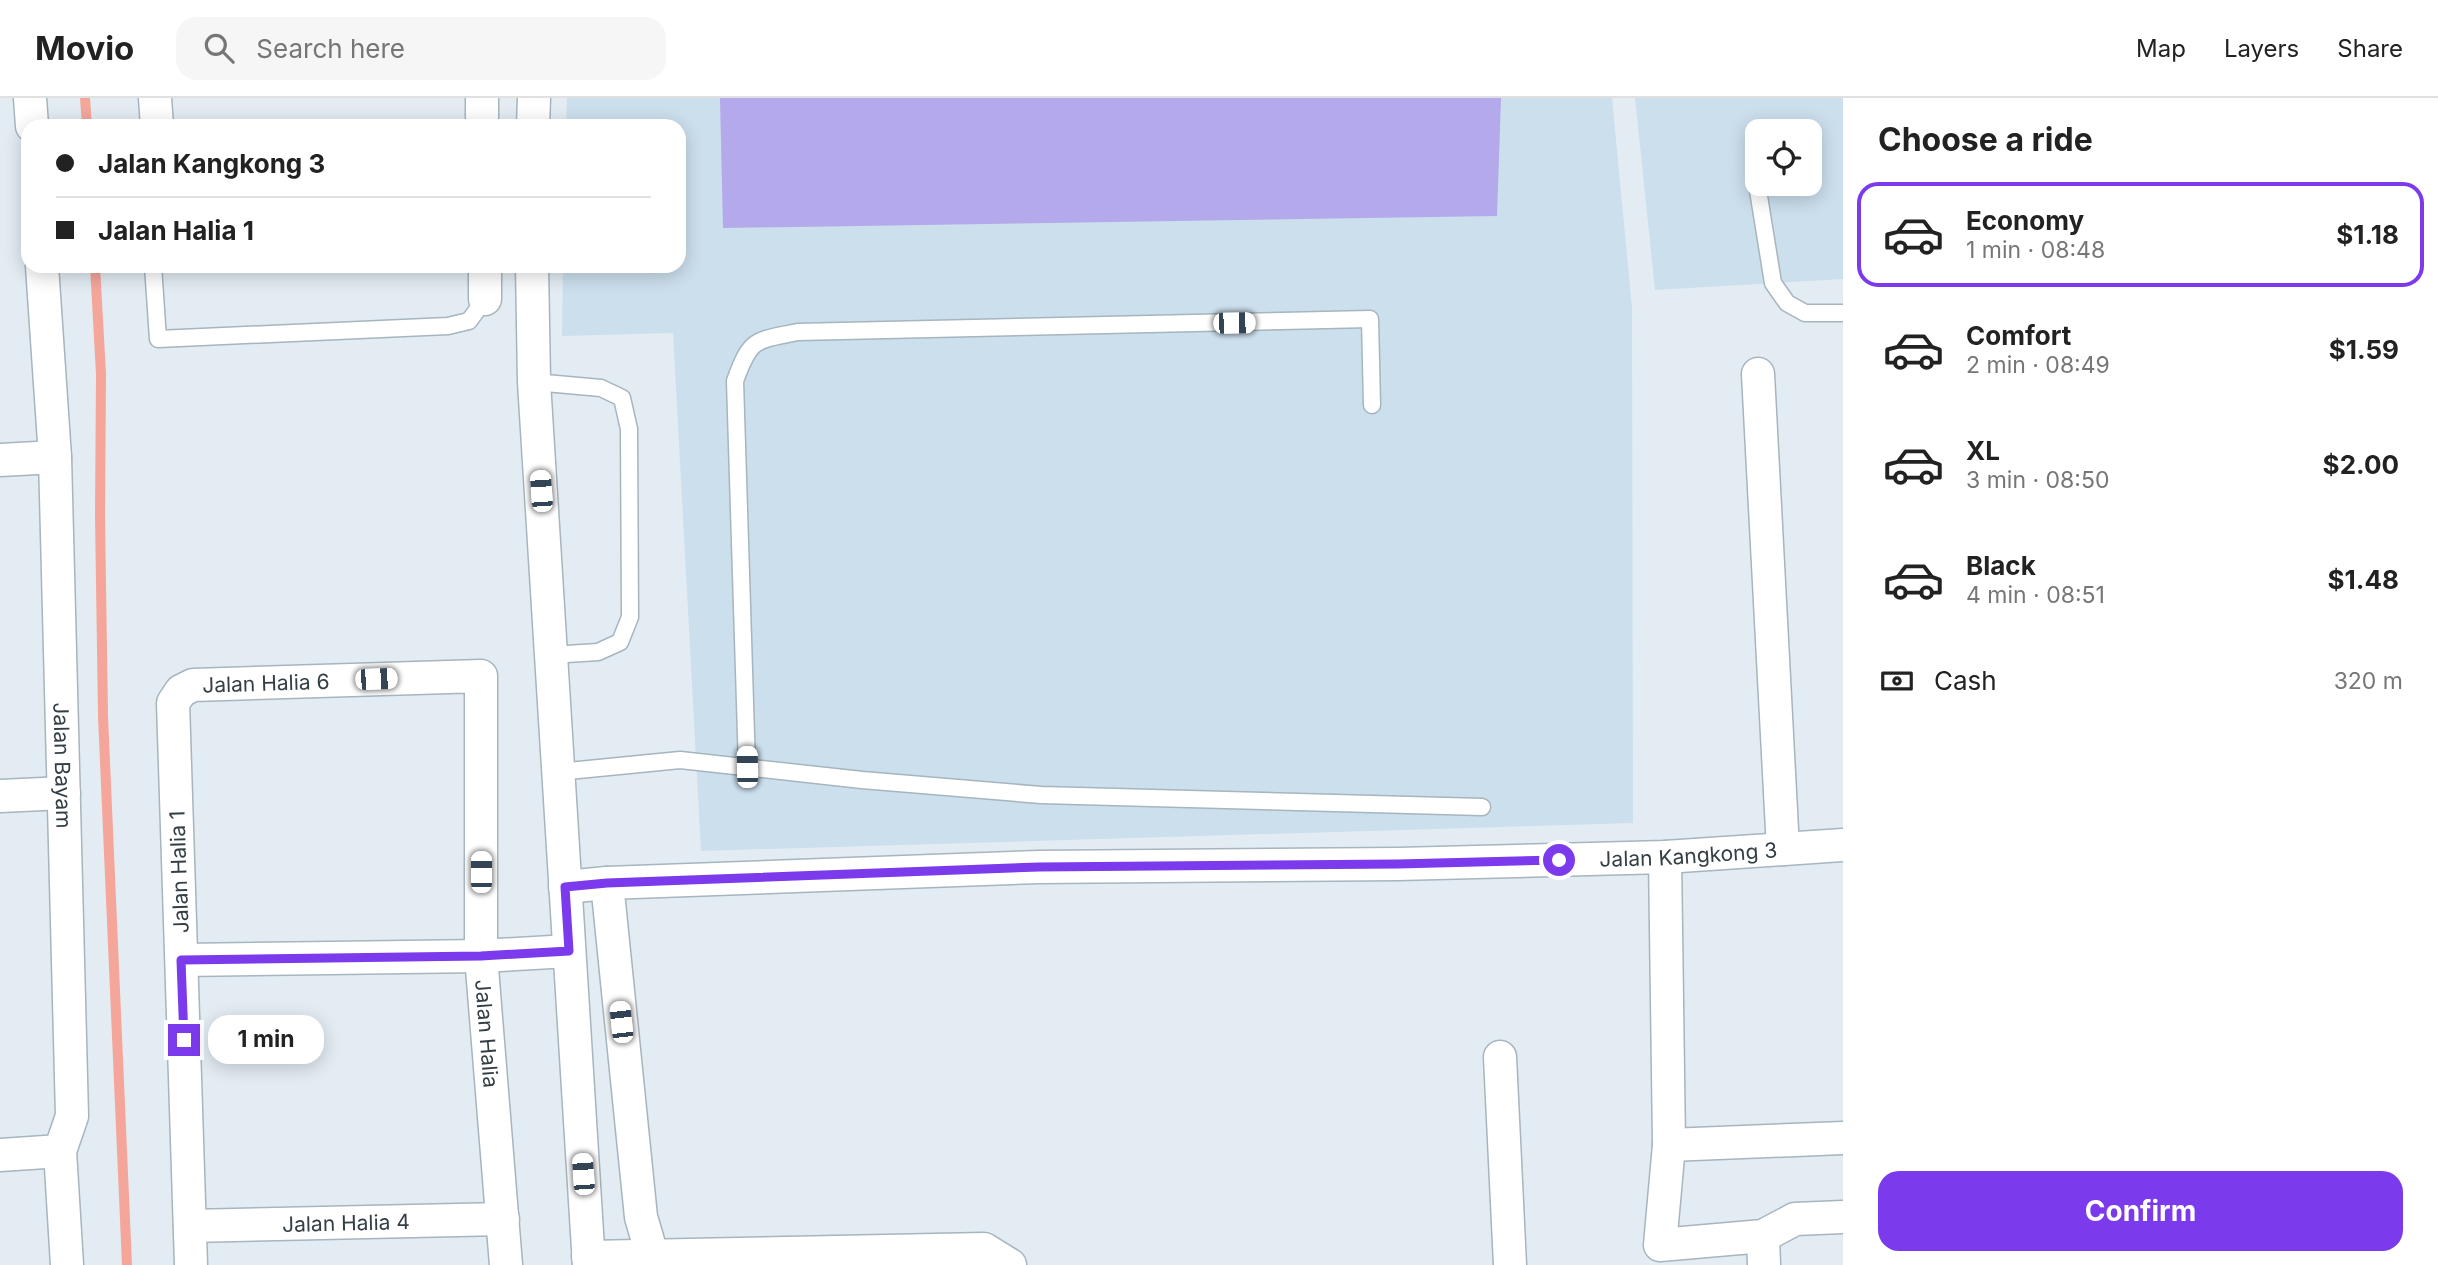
<!DOCTYPE html>
<html lang="en">
<head>
<meta charset="utf-8">
<style>
	:root { --surface:#fff; --page:#f6f6f6; --text:#222; --muted:#767676; --line:#e0e0e0; --accent:#7c3aed }
	body { margin:0; font-family:Inter,sans-serif; background:var(--page); color:var(--text); height:100vh; display:flex; flex-direction:column; font-size:26px; white-space:nowrap }
	* { box-sizing:border-box; margin:0 }
	p { font-size:23px; color:var(--muted) }
	.icon { flex:none; width:38px; height:38px; fill:none; stroke:currentColor; stroke-width:2; stroke-linecap:round; stroke-linejoin:round }
	.map { position:relative; flex:1; overflow:hidden }
	.details { display:flex; flex-direction:column; background:var(--surface); width:595px }
	.details>* { flex:none }
	.banner { position:absolute; left:21px; top:21px; width:665px; height:154px; border-radius:21px; box-shadow:0 4px 18px #0003; display:grid; align-content:center; height:154px; padding:0 35px; background:var(--surface) }
	.tools { position:absolute; left:1745px; top:21px; display:grid; gap:14px }
	.tools a { display:grid; place-items:center; width:77px; height:77px; border-radius:14px; background:var(--surface); box-shadow:0 4px 18px #0003; font-size:35px }
	.end { position:absolute; width:32px; height:32px; margin:-16px; border:9px solid #7c3aed; background:#fff; box-shadow:0 0 0 4px #fff }
	.from { border-radius:50% }
	.bubble { position:absolute; height:49px; border-radius:21px; background:var(--surface); box-shadow:0 4px 18px #0003; font-size:23px; font-weight:700; line-height:49px; text-align:center }
	.car { position:absolute; width:21px; height:42px; margin:-21px -10px; border-radius:9px; box-shadow:0 0 5px 2px #0007; background:linear-gradient(#fff 24%,#345 0 40%,#fff 0 76%,#345 0 86%,#fff 0) }
	.banner b { display:flex; align-items:center; gap:24px; height:66px; font-size:26px }
	.banner b+b { border-top:2px solid var(--line) }
	.banner i { width:18px; height:18px; background:var(--text) }
	ul { padding:0; list-style:none }
	li { display:flex; align-items:center; gap:21px; height:105px; margin:0 14px 10px; padding:0 21px; border:4px solid transparent; border-radius:21px }
	li div { flex:1 }
	li b { display:block; font-size:26px }
	li em { font-style:normal; font-weight:700 }
	li.on { border-color:var(--accent) }
	li>.icon { width:63px; height:63px; stroke-width:1.5 }
	h2 { padding:0 35px; font-size:32px; line-height:84px }
	.pay { display:flex; align-items:center; gap:18px; height:77px; padding:0 35px; font-size:26px }
	.pay p { margin-inline-start:auto }
	.primary-button { display:flex; gap:14px; margin-top:auto; padding:14px 35px }
	.primary-button a { flex:1; height:80px; border-radius:21px; background:var(--accent); color:#fff; font-size:28px; font-weight:700; line-height:80px; text-align:center }
	header { display:flex; align-items:center; gap:42px; box-sizing:border-box; height:98px; padding:0 35px; background:var(--surface); border-bottom:2px solid var(--line) }
	header strong { font-size:33px }
	nav { display:flex; gap:38px; margin-inline-start:auto; font-size:24px }
	.search { width:490px; height:63px; background:var(--page); display:flex; align-items:center; gap:18px; box-sizing:border-box; padding:0 24px; border-radius:21px; color:var(--muted); font-size:26px }
	main { display:flex; flex:1; min-height:0 }
	.map>svg:first-child { display:block }
	.education { fill:#ccdfed; fill-rule:evenodd }
	.green { fill:#b4a9ea }
	.lines { fill:none; stroke-linecap:round; stroke-linejoin:round }
	.stream { stroke:#f4a69b; stroke-width:10 }
	.lane-casing { stroke:#a6b5be; stroke-width:19 }
	.street-casing { stroke:#a6b5be; stroke-width:35 }
	.lane { stroke:#fff; stroke-width:16 }
	.street { stroke:#fff; stroke-width:32 }
	.route { stroke:#7c3aed; stroke-width:9 }
	.labels { text-anchor:middle; dominant-baseline:central; stroke-width:5; stroke-linejoin:round; paint-order:stroke }
	.street-label { font-size:21px; fill:#333f45; stroke:#fff }
</style>
</head>
<body>
<header>
<strong>Movio</strong>
<div class="search"><svg class="icon" aria-label="search" viewBox="0 0 24 24"><circle cx="10" cy="10" r="6"/><path d="M15 15l6 6"/></svg>Search here</div>
<nav><a>Map</a><a>Layers</a><a>Share</a></nav>
</header>
<main>
<div class="map">
<svg width="1843" height="1167" viewBox="0 0 1843 1167">
	<rect width="100%" height="100%" fill="#e3ecf3"/>
	<g class="education">
		<path d="M567 0H1612L1632 210 1633 725 701 753 673 235 562 238 563 168H679V28H566Z"/>
		<path d="M1635 0H1843V181L1655 192ZM1757 33H1810V86H1757Z"/>
	</g>
	<path class="green" d="M720 0H1501L1497 118 723 130Z"/>
	<g class="lines">
		<g class="stream">
			<path d="M85 0 87 28"/>
			<path d="M95 168 101 276 100 418 103 618 127 1167"/>
		</g>
		<defs>
			<g id="lane">
				<path d="M1757 86 1773 185 1787 205 1805 215H1843"/>
				<path d="M153 168 158 241 448 228 469 223 485 201"/>
				<path d="M534 284 601 290 622 300 629 331 630 519 620 544 598 554 551 557"/>
				<path d="M747 669 735 283C751 239 755 243 798 234L1370 221 1372 307"/>
				<path d="M558 674 680 662 862 682 1041 697 1482 709"/>
			</g>
			<g id="street">
				<path d="M30 0 32 28"/>
				<path d="M155 0 157 28"/>
				<path d="M482 0V28"/>
				<path d="M533 28 534 0"/>
				<path id="s1" d="M42 168 55 359 72 1018 60 1053 67 1167"/>
				<path d="M485 168V201"/>
				<path d="M532 168 534 284 589 1167"/>
				<path d="M1758 276 1783 751"/>
				<path d="M0 362 55 359"/>
				<path d="M0 698 64 695"/>
				<path d="M1665 759 1669 1047 1660 1147 1763 1138 1795 1121 1843 1119"/>
				<path d="M607 785 641 1119 655 1167"/>
				<path id="s2" d="M565 789 607 785 1039 769 1398 766 1665 759 1843 747"/>
				<path d="M182 862 481 858 569 853"/>
				<path d="M1500 959 1510 1167"/>
				<path d="M1669 1047 1843 1040"/>
				<path d="M0 1057 60 1053"/>
				<path id="s3" d="M190 1128 503 1121"/>
				<path d="M1763 1138 1764 1167"/>
				<path d="M588 1159 984 1151 1010 1167"/>
				<path id="s4" d="M191 1167 173 605 181 593 193 587 481 578V858L506 1167"/>
			</g>
		</defs>
		<use href="#lane" class="lane-casing"/>
		<use href="#street" class="street-casing"/>
		<use href="#lane" class="lane"/>
		<use href="#street" class="street"/>
	</g>
	<g class="lines">
		<path class="route" d="M184 942 181 862 481 858 569 853 565 789 607 785 1039 769 1398 766 1559 762"/>
	</g>
	<g class="labels">
		<g class="street-label">
			<text stroke="none"><textPath href="#s4" startOffset="663">Jalan Halia 6</textPath></text>
			<text stroke="none"><textPath href="#s1" startOffset="500">Jalan Bayam</textPath></text>
			<text stroke="none"><textPath href="#s2" startOffset="1124">Jalan Kangkong 3</textPath></text>
			<text transform="translate(179 774) rotate(-92)">Jalan Halia 1</text>
			<text stroke="none"><textPath href="#s4" startOffset="1236">Jalan Halia</textPath></text>
			<text stroke="none"><textPath href="#s3" startOffset="156">Jalan Halia 4</textPath></text>
		</g>
	</g>
</svg>
<div class="tools">
<a><svg class="icon" aria-label="locate" viewBox="0 0 24 24"><circle cx="12" cy="12" r="6"/><path d="M12 2v4M12 18v4M2 12h4M18 12h4"/></svg></a>
</div>
<i class="end from" style="left:1559px;top:762px"></i>
<i class="end" style="left:184px;top:942px"></i>
<div class="bubble" style="left:208px;top:917px;width:116px">1 min</div>
<i class="car" style="left:1234px;top:225px;rotate:89deg"></i>
<i class="car" style="left:541px;top:393px;rotate:356deg"></i>
<i class="car" style="left:376px;top:581px;rotate:88deg"></i>
<i class="car" style="left:747px;top:669px;rotate:359deg"></i>
<i class="car" style="left:481px;top:774px;rotate:0deg"></i>
<i class="car" style="left:621px;top:924px;rotate:354deg"></i>
<i class="car" style="left:583px;top:1076px;rotate:356deg"></i>
<div class="banner">
<b><i class="from"></i>Jalan Kangkong 3</b>
<b><i></i>Jalan Halia 1</b>
</div>
</div>
<section class="details">
<h2>Choose a ride</h2>
<ul>
<li class="on"><svg class="icon" aria-label="car" viewBox="0 0 24 24"><path d="M5 17H2v-5l4-1 3-4h7l3 4 3 1v5h-3M9 17h6M6 11h13"/><circle cx="7" cy="17" r="2"/><circle cx="17" cy="17" r="2"/></svg><div><b>Economy</b><p>1 min · 08:48</p></div><em>$1.18</em></li>
<li><svg class="icon" aria-label="car" viewBox="0 0 24 24"><path d="M5 17H2v-5l4-1 3-4h7l3 4 3 1v5h-3M9 17h6M6 11h13"/><circle cx="7" cy="17" r="2"/><circle cx="17" cy="17" r="2"/></svg><div><b>Comfort</b><p>2 min · 08:49</p></div><em>$1.59</em></li>
<li><svg class="icon" aria-label="car" viewBox="0 0 24 24"><path d="M5 17H2v-5l4-1 3-4h7l3 4 3 1v5h-3M9 17h6M6 11h13"/><circle cx="7" cy="17" r="2"/><circle cx="17" cy="17" r="2"/></svg><div><b>XL</b><p>3 min · 08:50</p></div><em>$2.00</em></li>
<li><svg class="icon" aria-label="car" viewBox="0 0 24 24"><path d="M5 17H2v-5l4-1 3-4h7l3 4 3 1v5h-3M9 17h6M6 11h13"/><circle cx="7" cy="17" r="2"/><circle cx="17" cy="17" r="2"/></svg><div><b>Black</b><p>4 min · 08:51</p></div><em>$1.48</em></li>
</ul>
<div class="pay"><svg class="icon" aria-label="cash" viewBox="0 0 24 24"><path d="M3 7h18v10H3z"/><circle cx="12" cy="12" r="2"/></svg>Cash<p>320 m</p></div>
<div class="primary-button"><a>Confirm</a></div>
</section>
</main>
</body>
</html>
